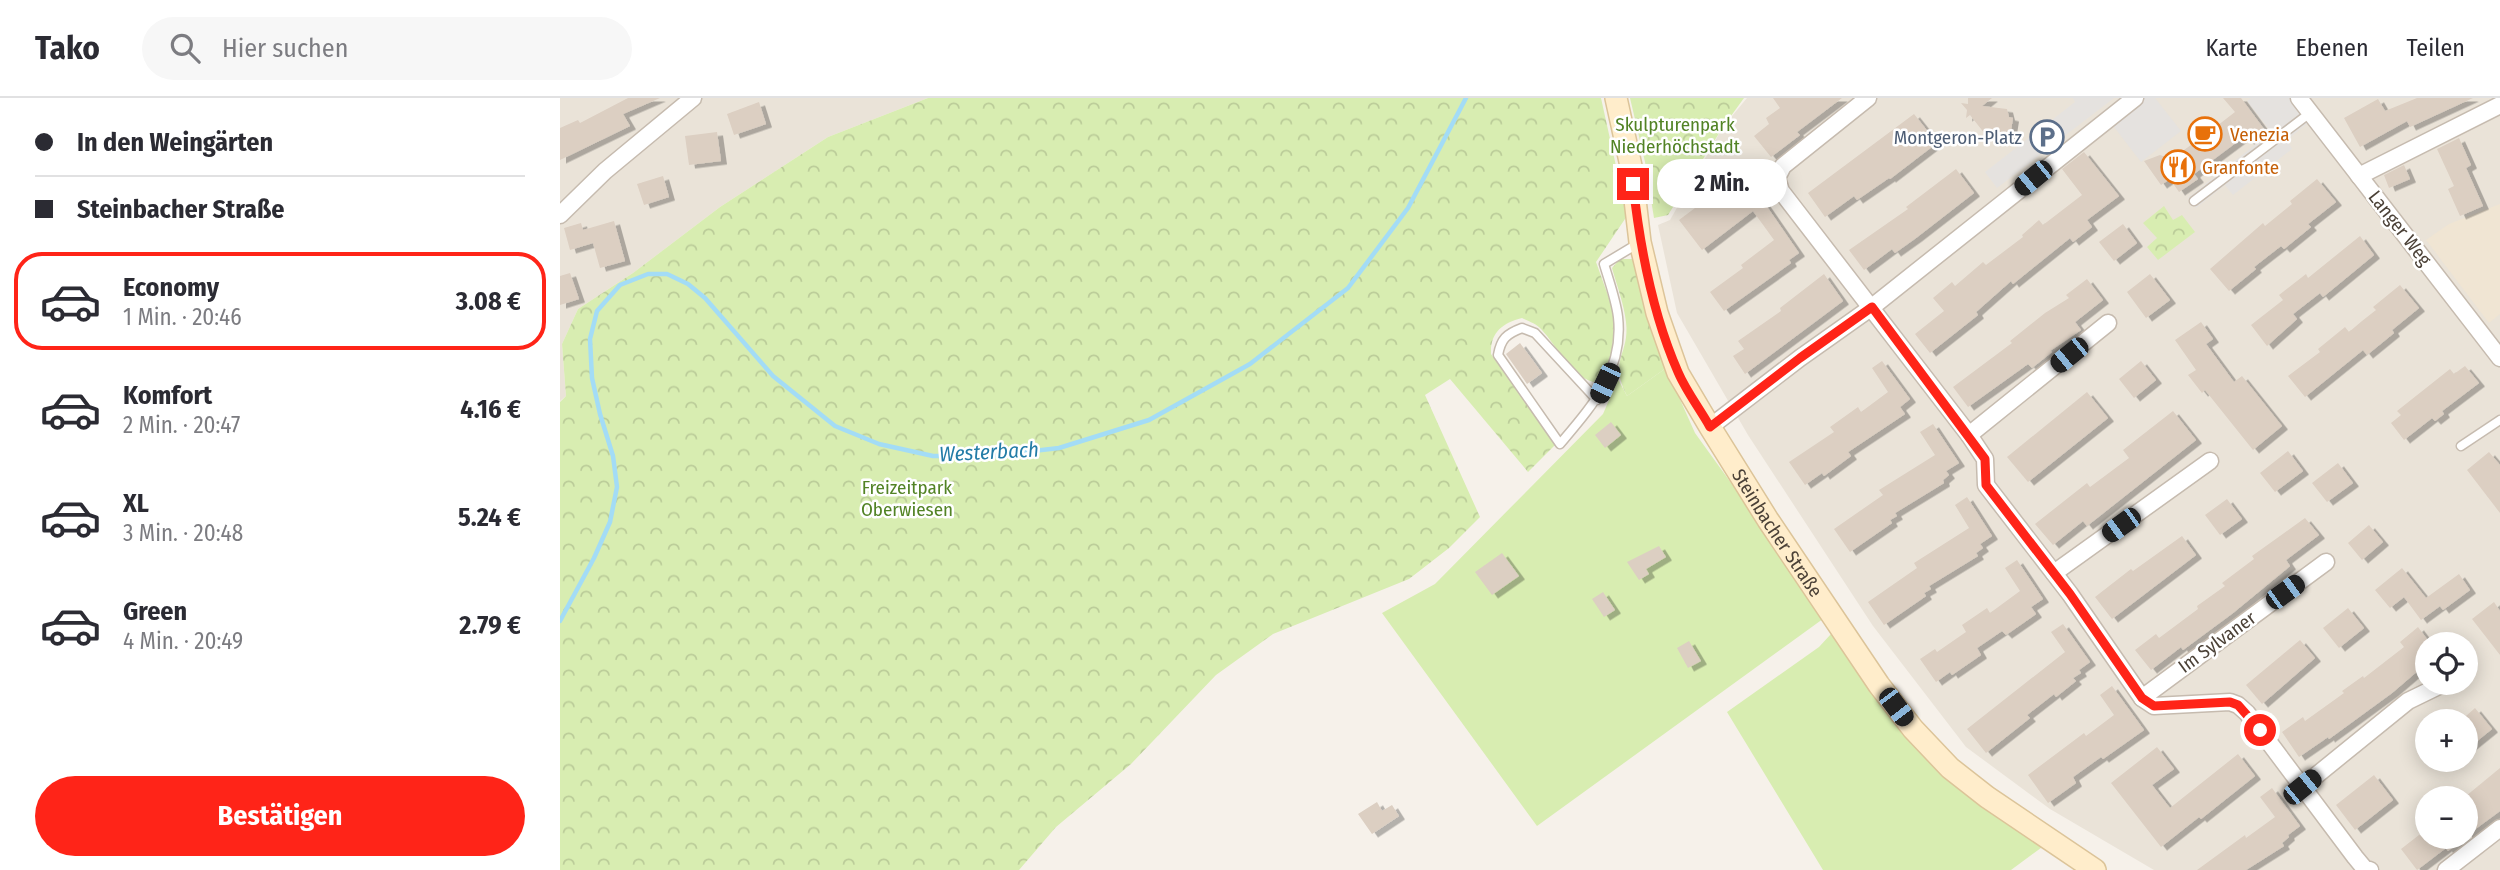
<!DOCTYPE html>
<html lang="de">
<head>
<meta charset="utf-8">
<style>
	:root { --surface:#fff; --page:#f7f7f7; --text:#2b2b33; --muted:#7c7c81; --line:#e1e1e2; --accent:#ff2418 }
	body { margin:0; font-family:"Fira Sans Condensed",sans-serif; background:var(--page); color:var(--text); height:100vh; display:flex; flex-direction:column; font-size:26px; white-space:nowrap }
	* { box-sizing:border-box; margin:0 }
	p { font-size:23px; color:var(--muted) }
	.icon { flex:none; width:38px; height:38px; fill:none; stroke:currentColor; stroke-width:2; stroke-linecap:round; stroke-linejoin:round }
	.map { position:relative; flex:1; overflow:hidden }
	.side { display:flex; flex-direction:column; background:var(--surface); width:560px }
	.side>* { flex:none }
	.hud { display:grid; align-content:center; height:154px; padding:0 35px; background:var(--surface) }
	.controls { position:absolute; left:1855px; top:534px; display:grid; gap:14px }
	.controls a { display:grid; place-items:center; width:63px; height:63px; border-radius:50%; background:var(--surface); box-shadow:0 4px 18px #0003; font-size:35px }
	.end { position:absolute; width:32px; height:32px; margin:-16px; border:9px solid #ff2418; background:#fff; box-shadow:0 0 0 4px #fff }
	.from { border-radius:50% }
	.bubble { position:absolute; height:49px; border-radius:24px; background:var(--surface); box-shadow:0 4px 18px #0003; font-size:23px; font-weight:700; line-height:49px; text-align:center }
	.car { position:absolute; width:21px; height:42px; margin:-21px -10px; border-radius:9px; box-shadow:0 0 5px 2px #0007; background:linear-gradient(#222 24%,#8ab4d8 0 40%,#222 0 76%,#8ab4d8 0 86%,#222 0) }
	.hud b { display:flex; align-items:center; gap:24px; height:66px; font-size:26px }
	.hud b+b { border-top:2px solid var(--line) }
	.hud i { width:18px; height:18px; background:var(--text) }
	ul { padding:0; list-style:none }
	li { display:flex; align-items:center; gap:21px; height:98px; margin:0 14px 10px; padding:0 21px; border:4px solid transparent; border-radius:28px }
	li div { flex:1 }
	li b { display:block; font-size:26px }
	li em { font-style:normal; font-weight:700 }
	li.on { border-color:var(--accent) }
	li>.icon { width:63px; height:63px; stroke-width:1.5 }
	.cta { display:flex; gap:14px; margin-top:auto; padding:14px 35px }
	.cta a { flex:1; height:80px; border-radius:42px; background:var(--accent); color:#fff; font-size:28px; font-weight:700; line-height:80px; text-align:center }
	header { display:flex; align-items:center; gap:42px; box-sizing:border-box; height:98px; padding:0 35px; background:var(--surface); border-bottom:2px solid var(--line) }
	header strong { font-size:33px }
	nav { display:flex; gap:38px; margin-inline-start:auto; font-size:24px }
	.search { width:490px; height:63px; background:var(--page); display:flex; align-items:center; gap:18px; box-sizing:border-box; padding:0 24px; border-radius:38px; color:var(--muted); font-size:26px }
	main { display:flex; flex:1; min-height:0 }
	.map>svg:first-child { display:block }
	.residential { fill:#eae3d8; fill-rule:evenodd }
	.education { fill:#f0e5d3 }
	.green { fill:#d8edb1 }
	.forest { fill:url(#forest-crowns) }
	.parking { fill:#e5e2df }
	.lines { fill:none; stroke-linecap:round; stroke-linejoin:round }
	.stream { stroke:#a3dcf6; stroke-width:4.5 }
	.building { fill:#dccfc2; filter:url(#shadow) }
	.lane-casing { stroke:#c6bbaf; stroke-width:11 }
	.street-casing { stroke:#c6bbaf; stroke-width:19 }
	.secondary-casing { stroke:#dcc499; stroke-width:24 }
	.lane { stroke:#fff; stroke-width:8 }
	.street { stroke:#fff; stroke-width:16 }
	.secondary { stroke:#ffedcb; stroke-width:21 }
	.route { stroke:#ff2418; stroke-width:9 }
	.labels { text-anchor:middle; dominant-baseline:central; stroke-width:5; stroke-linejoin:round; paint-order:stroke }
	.park-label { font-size:19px; fill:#528325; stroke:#fff }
	.food-label { font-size:19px; fill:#c56008; stroke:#fff; text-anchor:start }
	.service-label { font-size:19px; fill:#4e5e75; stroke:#fff; text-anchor:end }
	.street-label { font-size:19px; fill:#4b4137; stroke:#fff }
	.water-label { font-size:21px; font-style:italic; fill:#237ca7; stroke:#fff }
</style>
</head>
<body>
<header>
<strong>Tako</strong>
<div class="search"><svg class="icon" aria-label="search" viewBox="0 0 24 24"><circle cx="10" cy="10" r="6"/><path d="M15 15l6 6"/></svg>Hier suchen</div>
<nav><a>Karte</a><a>Ebenen</a><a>Teilen</a></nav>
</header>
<main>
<section class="side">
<div class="hud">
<b><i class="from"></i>In den Weingärten</b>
<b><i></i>Steinbacher Straße</b>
</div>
<ul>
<li class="on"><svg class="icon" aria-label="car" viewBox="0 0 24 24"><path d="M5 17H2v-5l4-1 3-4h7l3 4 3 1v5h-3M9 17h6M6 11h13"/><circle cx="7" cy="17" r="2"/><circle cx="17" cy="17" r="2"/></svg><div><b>Economy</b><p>1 Min. · 20:46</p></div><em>3.08 €</em></li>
<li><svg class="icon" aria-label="car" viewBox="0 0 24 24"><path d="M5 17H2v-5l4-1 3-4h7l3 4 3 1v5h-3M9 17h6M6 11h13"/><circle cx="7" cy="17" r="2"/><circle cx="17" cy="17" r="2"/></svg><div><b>Komfort</b><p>2 Min. · 20:47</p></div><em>4.16 €</em></li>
<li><svg class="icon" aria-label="car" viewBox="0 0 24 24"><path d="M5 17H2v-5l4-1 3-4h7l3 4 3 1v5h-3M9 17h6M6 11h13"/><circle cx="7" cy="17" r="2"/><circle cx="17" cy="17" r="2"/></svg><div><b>XL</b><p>3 Min. · 20:48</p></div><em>5.24 €</em></li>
<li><svg class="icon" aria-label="car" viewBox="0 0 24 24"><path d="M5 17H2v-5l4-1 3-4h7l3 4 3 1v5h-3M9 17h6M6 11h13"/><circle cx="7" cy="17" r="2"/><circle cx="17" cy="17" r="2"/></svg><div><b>Green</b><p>4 Min. · 20:49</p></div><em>2.79 €</em></li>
</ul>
<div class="cta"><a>Bestätigen</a></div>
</section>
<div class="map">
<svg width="1940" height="772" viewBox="0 0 1940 772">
	<defs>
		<pattern id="forest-crowns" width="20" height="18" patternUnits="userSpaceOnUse" patternTransform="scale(1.75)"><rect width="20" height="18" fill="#d8edb1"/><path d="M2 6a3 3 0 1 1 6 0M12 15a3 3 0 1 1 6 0" fill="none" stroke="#bc9"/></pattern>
		<filter id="shadow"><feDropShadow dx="6" dy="3.5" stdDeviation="0" flood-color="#0004"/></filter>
	</defs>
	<rect width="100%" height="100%" fill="#f6f1ea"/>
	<g class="residential">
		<path d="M0 0H368L268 39 160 109 73 175 18 211 2 246 6 298 0 303Z"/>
		<path d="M1187 0H1940V772H1594L1490 711 1406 649 1313 528 1188 337 1117 215 1098 127 1110 122 1163 29ZM1867 546H1906V584H1867ZM1867 623H1906V662H1867ZM1867 700H1906V738H1867Z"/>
	</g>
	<path class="education" d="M1940 106V216L1929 225 1866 142 1889 126Z"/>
	<g class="green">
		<path d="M1106 270 1135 335 1267 518 977 728 822 515 875 486 1043 316 1058 281 1067 298Z"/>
		<path d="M1271 536 1375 669 1485 747 1451 772H1263L1167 614 1259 549Z"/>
	</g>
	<g class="forest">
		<path d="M368 0H1041L1067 118 1036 164 1055 217 1052 254 1042 281 1033 284C1007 275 999 250 981 231 977 226 968 223 962 220 942 225 930 235 931 256L996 346 968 374 890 281 865 297 920 419 889 450 849 481 713 536 656 577 571 666 496 729 459 772H0V304L6 298 2 246 18 211 73 175 160 109 268 39Z"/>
		<path d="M1070 0H1184L1163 29 1108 117 1094 120 1085 64Z"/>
		<path d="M1604 108 1613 122 1622 117 1635 134 1598 162 1587 149 1597 140 1583 125Z"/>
		<path d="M1060 161H1075L1106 270 1067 298C1048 261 1070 257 1066 224 1064 206 1057 188 1052 170Z"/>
	</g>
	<g class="parking">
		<path d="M1513 0H1554L1437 90 1425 74 1515 4Z"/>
		<path d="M1583 0H1595L1621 33 1581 64 1551 25Z"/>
		<path d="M1691 0H1729L1748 25 1727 42 1732 51 1673 97 1665 87 1636 110 1628 100 1711 34 1687 3Z"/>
	</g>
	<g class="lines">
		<path class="stream" d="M0 523 34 460 50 424 57 389 53 358 40 316 32 280 30 241 37 213 60 187 88 176H107L128 186 145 200 213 278 275 328 319 346 373 358H431L499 350 589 322 690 266 788 190 848 110 906 0"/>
	</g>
	<g class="building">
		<path d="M68 0H100L63 16 70 28 0 62V30L18 22 20 25Z"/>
		<path d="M1213 0H1282L1237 34 1240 37 1211 59 1194 38 1209 26 1206 20 1220 10Z"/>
		<path d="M1408 0H1432L1422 8 1447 11 1449 19 1453 20 1450 39 1425 36 1410 17 1406 20 1407 12 1401 5 1408 6Z"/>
		<path d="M1663 0H1681L1704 31 1688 43 1685 38 1634 76 1638 81 1619 94 1610 81 1601 87 1584 63 1600 57 1612 61 1643 38 1637 31 1647 23 1653 31 1675 14Z"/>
		<path d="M1857 0H1913L1850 29 1847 23 1800 49 1784 20 1818 1 1825 13Z"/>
		<path d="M199 4 206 26 174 37 167 16Z"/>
		<path d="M1354 16 1377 45 1330 81 1329 80 1297 102 1294 98 1265 119 1248 95Z"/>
		<path d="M157 34 161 63 129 67 125 38Z"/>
		<path d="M1899 40 1911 67 1906 70 1923 108 1900 118 1888 91 1894 88 1877 51Z"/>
		<path d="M1524 54 1559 98 1527 122 1532 129 1513 144 1510 140 1453 186 1451 183 1416 214 1418 217 1370 255 1355 236 1384 213 1373 200 1392 184 1395 188 1423 164 1426 167 1463 139 1462 137 1479 122 1483 127 1522 97 1502 71Z"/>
		<path d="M1844 67 1850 81 1829 90 1824 77Z"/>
		<path d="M1396 71 1414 95 1356 140 1335 155 1332 151 1304 172 1289 152 1348 111 1346 109Z"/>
		<path d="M1183 74 1239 155 1229 162 1231 165 1164 213 1150 194 1183 170 1181 167 1214 142 1193 113 1142 152 1119 122Z"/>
		<path d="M103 78 109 99 84 107 77 86Z"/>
		<path d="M1757 81 1776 104 1748 126 1751 129 1724 151 1721 148 1708 158 1694 169 1696 171 1669 193 1650 171 1703 125 1705 128 1732 106 1730 103Z"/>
		<path d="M54 123 65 163 40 170 33 145 10 152 4 130 21 125 23 132Z"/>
		<path d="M1563 126 1577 145 1554 163 1539 144Z"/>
		<path d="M1800 138 1814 157 1763 199 1760 195 1733 216 1737 221 1707 248 1691 227 1723 202 1719 197 1746 176 1748 180Z"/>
		<path d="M10 175 19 201 0 207V178Z"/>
		<path d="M1264 176 1283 203 1185 276 1173 258 1184 251 1178 243 1221 213 1220 210Z"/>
		<path d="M1590 176 1610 202 1586 220 1567 194Z"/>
		<path d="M1527 181 1543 202 1515 224 1521 232 1490 253 1492 254 1472 270 1468 266 1408 309 1393 289 1452 245 1450 243 1485 215 1509 200 1506 197Z"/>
		<path d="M1840 187 1859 210 1832 232 1834 235 1807 257 1803 252 1745 299 1728 278 1760 254 1758 251 1785 229 1789 234 1802 223 1816 212 1813 209Z"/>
		<path d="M1641 224 1653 241 1646 246 1674 284 1682 278 1722 328 1693 352 1645 292 1642 295 1628 277 1636 272 1615 242Z"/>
		<path d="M960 245 982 275 967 286 946 256Z"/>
		<path d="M1322 263 1350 301 1340 309 1345 316 1288 354 1291 358 1264 378 1262 375 1245 387 1229 364 1274 334 1270 329 1298 309 1301 314 1328 294 1312 270Z"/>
		<path d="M1581 263 1596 282 1574 300 1559 281Z"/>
		<path d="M1905 268 1919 285 1882 313 1884 316 1875 323 1872 320 1844 342 1831 325 1841 317 1837 313 1890 271 1894 276Z"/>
		<path d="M1527 294 1548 320 1468 384 1447 359Z"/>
		<path d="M1613 313 1636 342 1527 428 1523 423 1493 447 1475 426 1527 385 1530 389 1569 360 1563 352Z"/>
		<path d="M1051 324 1061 337 1045 350 1035 337Z"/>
		<path d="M1373 326 1399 365 1386 373 1389 377 1383 382 1384 385 1335 415 1337 418 1330 422 1332 425 1290 454 1274 431 1323 397 1319 392 1375 357 1360 334Z"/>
		<path d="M1728 353 1743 373 1715 394 1700 375Z"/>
		<path d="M1929 354 1940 367V415L1907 372Z"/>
		<path d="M1778 365 1793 385 1767 404 1752 385Z"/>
		<path d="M1407 399 1432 438 1420 446 1423 450 1416 455 1418 458 1369 488 1371 491 1364 495 1366 498 1324 527 1308 504 1357 470 1354 465 1409 430 1395 407Z"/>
		<path d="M1667 401 1682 421 1660 437 1645 417Z"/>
		<path d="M1745 420 1759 437 1726 462 1730 468 1673 515 1623 552 1621 549 1591 572 1575 552 1596 536 1599 540 1638 511 1637 508 1665 488 1662 485 1694 461 1692 458Z"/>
		<path d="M1809 427 1823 444 1802 462 1788 445Z"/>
		<path d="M1622 438 1636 457 1552 521 1535 499 1571 471 1573 473Z"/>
		<path d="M1099 448 1106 459 1086 471 1089 476 1079 482 1067 464Z"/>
		<path d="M942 455 959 478 932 497 915 474Z"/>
		<path d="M1457 462 1483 501 1471 509 1476 516 1446 537 1442 533 1417 550 1421 557 1392 577 1390 574 1376 584 1360 561 1375 551 1377 554 1406 534 1402 527 1427 510 1430 515 1460 493 1445 470Z"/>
		<path d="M1842 470 1866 500 1899 476 1910 492 1883 512 1880 508 1861 522 1844 499 1830 510 1815 492Z"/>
		<path d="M1043 494 1055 512 1044 519 1032 501Z"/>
		<path d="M1934 504 1940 513V557L1912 521Z"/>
		<path d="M1788 510 1804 530 1779 550 1763 530Z"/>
		<path d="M1503 526 1530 564 1519 572 1521 575 1513 580 1516 583 1496 599 1494 596 1467 617 1470 620 1426 655 1407 631 1505 554 1491 534Z"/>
		<path d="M1858 529 1867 541V565L1832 595 1769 641 1768 639 1739 659 1722 634 1743 619 1745 623 1784 595 1782 593 1803 578 1804 580 1844 549 1840 544Z"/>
		<path d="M1740 542 1755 560 1702 606 1686 587Z"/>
		<path d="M1129 543 1141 563 1128 570 1117 550Z"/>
		<path d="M1552 588 1584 632 1543 661 1541 659 1513 679 1516 685 1488 705 1468 677 1524 635 1526 638 1554 617 1540 597Z"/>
		<path d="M1915 610 1932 631 1906 652V618Z"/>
		<path d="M1597 649 1614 671 1592 687 1610 710 1678 656 1695 678 1641 721 1639 719 1601 749 1551 685Z"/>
		<path d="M1940 670V713L1906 738V698Z"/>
		<path d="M1814 677 1833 702 1795 732 1776 707Z"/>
		<path d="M1712 690 1740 728 1728 737 1729 739 1722 745 1724 748 1686 772H1637L1685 737 1686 740 1715 719 1700 699Z"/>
		<path d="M817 704 822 713 832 707 839 718 812 736 798 716Z"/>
		<path d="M1859 737 1865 738H1906L1888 753 1886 750 1857 772 1841 751Z"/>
	</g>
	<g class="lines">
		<defs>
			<g id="lane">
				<path d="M1634 103 1750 15"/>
				<path d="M1037 302 975 235 962 230C946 236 941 241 938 257L1000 346C1032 308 1064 273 1058 219 1056 202 1049 183 1044 166L1079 145"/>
				<path d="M1901 348 1940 322"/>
			</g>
			<g id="street">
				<path d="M1308 0 1223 68 1217 80 1221 93 1409 337 1425 361 1426 387 1510 496 1582 600 1594 608 1670 604 1678 607 1687 615 1795 759 1805 771 1810 772"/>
				<path d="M1739 0 1940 260"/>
				<path d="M1799 78 1940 7"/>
				<path d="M0 117 45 73 133 0"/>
				<path d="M1150 329 1240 260 1312 209 1575 0"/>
				<path d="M1409 337 1548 225"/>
				<path d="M1494 475 1650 363"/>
				<path d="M1582 600 1766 464"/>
				<path d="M1742 689 1848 603 1887 584"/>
				<path d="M1886 772 1940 730"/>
			</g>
			<g id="secondary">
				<path id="s1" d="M1056 0 1071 68 1080 144 1097 215 1118 275 1150 329 1208 422 1319 587 1353 631 1390 670 1427 699 1535 772"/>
			</g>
		</defs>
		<use href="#lane" class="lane-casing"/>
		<use href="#street" class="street-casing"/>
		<use href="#secondary" class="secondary-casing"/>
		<use href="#lane" class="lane"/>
		<use href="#street" class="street"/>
		<use href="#secondary" class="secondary"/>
	</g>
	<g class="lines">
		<path class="route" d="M1073 86C1080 150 1092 215 1118 274 1126 293 1140 311 1150 329L1240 260 1312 209 1425 361 1426 387 1510 496 1582 600 1594 608 1670 604 1678 607 1700 632"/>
	</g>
	<defs>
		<symbol id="cafe-ring" viewBox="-11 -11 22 22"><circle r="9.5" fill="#fff" stroke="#e8710a" stroke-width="1.5"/><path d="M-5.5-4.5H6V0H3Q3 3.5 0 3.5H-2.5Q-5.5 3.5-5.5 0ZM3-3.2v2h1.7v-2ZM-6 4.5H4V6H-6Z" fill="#e8710a"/></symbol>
		<symbol id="parking-ring" viewBox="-11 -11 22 22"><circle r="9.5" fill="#fff" stroke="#5c6f8a" stroke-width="1.5"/><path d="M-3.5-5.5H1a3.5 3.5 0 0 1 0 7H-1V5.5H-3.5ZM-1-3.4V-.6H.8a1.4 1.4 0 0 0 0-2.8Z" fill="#5c6f8a"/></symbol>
		<symbol id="restaurant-ring" viewBox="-11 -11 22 22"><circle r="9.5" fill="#fff" stroke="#e8710a" stroke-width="1.5"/><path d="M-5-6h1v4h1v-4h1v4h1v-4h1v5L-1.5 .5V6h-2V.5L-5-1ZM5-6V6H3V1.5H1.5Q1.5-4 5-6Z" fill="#e8710a"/></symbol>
	</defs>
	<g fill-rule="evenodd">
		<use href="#cafe-ring" x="1626" y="17" width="38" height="38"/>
		<use href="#parking-ring" x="1468" y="20" width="38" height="38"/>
		<use href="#restaurant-ring" x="1599" y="50" width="38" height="38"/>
	</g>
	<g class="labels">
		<g class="park-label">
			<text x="1115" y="26">Skulpturenpark<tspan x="1115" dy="22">Niederhöchstadt</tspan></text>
			<text x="347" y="389">Freizeitpark<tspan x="347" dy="22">Oberwiesen</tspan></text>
		</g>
		<g class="food-label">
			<text x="1670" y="36">Venezia</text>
			<text x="1642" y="69">Granfonte</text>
		</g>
		<g class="service-label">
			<text x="1462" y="39">Montgeron-Platz</text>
		</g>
		<g class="street-label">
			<text transform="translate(1840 130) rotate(52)">Langer Weg</text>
			<text stroke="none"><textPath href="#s1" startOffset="471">Steinbacher Straße</textPath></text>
			<text transform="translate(1657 544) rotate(-36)">Im Sylvaner</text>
		</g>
		<g class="water-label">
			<text transform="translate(429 354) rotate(-3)">Westerbach</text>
		</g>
	</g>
</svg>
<div class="controls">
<a><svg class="icon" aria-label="locate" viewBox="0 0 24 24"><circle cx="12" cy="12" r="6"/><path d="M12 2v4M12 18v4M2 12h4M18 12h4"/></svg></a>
<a>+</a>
<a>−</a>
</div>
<i class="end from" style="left:1700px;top:632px"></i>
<i class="end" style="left:1073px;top:86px"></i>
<div class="bubble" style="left:1097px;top:61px;width:130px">2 Min.</div>
<i class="car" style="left:1473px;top:80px;rotate:231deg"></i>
<i class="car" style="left:1509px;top:257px;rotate:231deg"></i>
<i class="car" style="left:1045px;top:285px;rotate:205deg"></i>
<i class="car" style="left:1561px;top:427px;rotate:234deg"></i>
<i class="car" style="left:1725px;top:494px;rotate:54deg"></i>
<i class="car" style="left:1336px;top:609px;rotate:143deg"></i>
<i class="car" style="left:1742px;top:689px;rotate:51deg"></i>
</div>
</main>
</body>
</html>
